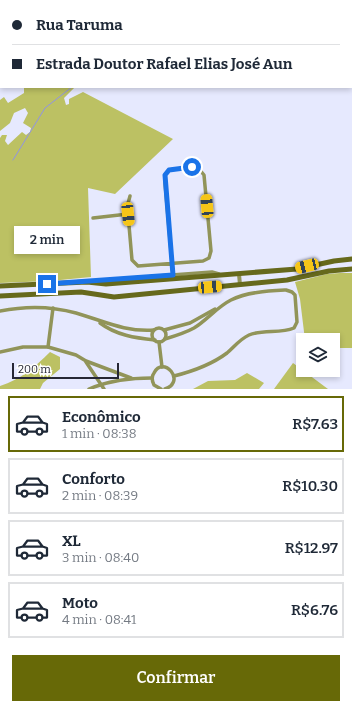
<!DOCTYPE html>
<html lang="pt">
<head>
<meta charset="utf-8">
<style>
	:root { --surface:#fff; --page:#f2f2f3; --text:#1f2937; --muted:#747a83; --line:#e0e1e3; --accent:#676907 }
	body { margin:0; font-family:Bitter,serif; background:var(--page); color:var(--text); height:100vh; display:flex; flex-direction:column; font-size:15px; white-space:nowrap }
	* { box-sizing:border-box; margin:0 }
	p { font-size:13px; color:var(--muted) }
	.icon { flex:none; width:22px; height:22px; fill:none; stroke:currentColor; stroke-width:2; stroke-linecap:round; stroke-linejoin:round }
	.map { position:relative; height:389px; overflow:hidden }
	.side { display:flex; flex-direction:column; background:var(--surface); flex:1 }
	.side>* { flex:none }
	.guide { position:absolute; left:0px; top:0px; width:352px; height:88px; box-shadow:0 2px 6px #0003; display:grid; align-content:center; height:88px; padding:0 12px; background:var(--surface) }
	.controls { position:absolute; left:296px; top:333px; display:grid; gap:8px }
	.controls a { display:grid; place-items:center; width:44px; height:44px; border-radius:0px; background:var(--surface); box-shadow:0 2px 6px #0003; font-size:20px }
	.scale { position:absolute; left:12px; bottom:10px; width:107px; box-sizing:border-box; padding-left:4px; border:2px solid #262735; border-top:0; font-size:11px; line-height:14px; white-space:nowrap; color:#262735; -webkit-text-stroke:3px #fff; paint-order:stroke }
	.end { position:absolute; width:18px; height:18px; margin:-9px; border:5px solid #1a73e8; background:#fff; box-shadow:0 0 0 2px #fff }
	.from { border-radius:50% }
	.bubble { position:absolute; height:28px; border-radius:0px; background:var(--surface); box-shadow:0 2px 6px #0003; font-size:13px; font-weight:600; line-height:28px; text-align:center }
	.car { position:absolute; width:12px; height:24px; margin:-12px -6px; border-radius:5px; box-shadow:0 0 3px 1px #0007; background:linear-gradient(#f5c518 24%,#345 0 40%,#f5c518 0 76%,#345 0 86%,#f5c518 0) }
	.guide b { display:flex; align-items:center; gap:14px; height:38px; font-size:15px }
	.guide b+b { border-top:1px solid var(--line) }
	.guide i { width:10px; height:10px; background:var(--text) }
	ul { padding:7px 0 0; list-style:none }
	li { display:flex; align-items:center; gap:12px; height:56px; margin:0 8px 6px; padding:0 4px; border:2px solid var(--line); border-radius:0px }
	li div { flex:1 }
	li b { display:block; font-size:15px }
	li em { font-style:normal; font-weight:600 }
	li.on { border-color:var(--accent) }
	li>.icon { width:36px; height:36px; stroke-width:1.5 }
	.button { display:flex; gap:8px; margin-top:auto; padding:8px 12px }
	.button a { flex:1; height:46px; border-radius:0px; background:var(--accent); color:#fff; font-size:16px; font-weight:600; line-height:46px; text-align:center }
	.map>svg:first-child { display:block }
	.green { fill:#bcc163 }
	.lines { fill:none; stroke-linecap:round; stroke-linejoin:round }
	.stream { stroke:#9093e4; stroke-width:1 }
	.service { stroke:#919459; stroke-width:1.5 }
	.minor { stroke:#919459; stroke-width:3.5 }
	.tertiary { stroke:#919459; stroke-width:4 }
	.secondary { stroke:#66691c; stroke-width:5 }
	.route { stroke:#1a73e8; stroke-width:5 }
</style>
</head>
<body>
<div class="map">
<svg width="352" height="389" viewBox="0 0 352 389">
	<rect width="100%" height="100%" fill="#e6e9fe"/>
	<g class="green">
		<path d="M24 87H75L64 98 66 105 69 104V99L83 92 173 139 115 194 88 188 91 277 50 281 0 283V138L2 135H7L5 141 8 145 22 132 26 135 30 132 31 128 23 123 28 113 25 108 14 113 10 123 0 131V100L4 97 8 103 24 93Z"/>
		<path d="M340 273H352V348H333V340H305L300 299 295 282 327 274Z"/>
		<path d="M50 352 60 357V369L43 383 40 389H0V386C21 379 34 368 50 352Z"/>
		<path d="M293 363 328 389H274Z"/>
		<path d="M247 373 264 383 259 389H193L208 381 235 380Z"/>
	</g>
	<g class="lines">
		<path class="stream" d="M13 160 45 108 72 87"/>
		<path class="service" d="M351 49H352"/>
		<g class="minor">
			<path d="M18 0V1"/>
			<path d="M66 0 67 1"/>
			<path d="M0 1 1 0"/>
			<path d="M130 196 127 207 128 214 132 260 138 266 203 261 209 258 211 251 204 175 199 169 192 167 169 170 165 175V183L172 263 173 275"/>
			<path d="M93 218 128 214"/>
			<path d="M91 281 212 272 219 274"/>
			<path d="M0 311C25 306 51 306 76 313 104 321 124 332 154 330"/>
			<path d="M100 323C116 335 135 338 155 340"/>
			<circle cx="159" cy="335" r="7"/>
			<path d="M164 330 190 323 215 309"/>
			<path d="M165 339C175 336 185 333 194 328 207 320 217 307 231 300 247 292 268 291 286 290L292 292 295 295 297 322 294 328C280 334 263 329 249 335 240 339 234 347 227 353 211 365 194 371 174 376"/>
			<path d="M159 342 162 367"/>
			<path d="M48 347 53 308"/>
			<path d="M0 352 23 347H48L76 355 86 361 131 378"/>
			<path d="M86 362 104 389"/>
			<path d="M89 389C110 380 130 378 152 378"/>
			<path d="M161 389 154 385C152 381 151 377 154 373 163 355 187 381 165 389"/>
		</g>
		<path class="tertiary" d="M239 274 240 285"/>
		<g class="secondary">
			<path d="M0 286 87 282 106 284 297 269 334 261 352 259"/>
			<path d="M0 296 81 292 114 297 287 280 329 271 352 269"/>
		</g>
	</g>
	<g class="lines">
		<path class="route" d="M47 284 173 275 165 175 169 170 192 167"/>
	</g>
</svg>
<div class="controls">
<a><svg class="icon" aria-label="layers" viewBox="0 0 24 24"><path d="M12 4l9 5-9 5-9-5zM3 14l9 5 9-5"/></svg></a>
</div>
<div class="scale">200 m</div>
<i class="end from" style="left:192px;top:167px"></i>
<i class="end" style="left:47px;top:284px"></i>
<div class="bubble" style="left:14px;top:226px;width:66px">2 min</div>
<i class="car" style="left:207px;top:206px;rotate:355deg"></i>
<i class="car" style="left:128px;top:214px;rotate:174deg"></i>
<i class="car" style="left:307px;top:266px;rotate:256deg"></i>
<i class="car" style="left:210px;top:287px;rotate:85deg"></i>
<div class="guide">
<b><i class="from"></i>Rua Taruma</b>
<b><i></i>Estrada Doutor Rafael Elias José Aun</b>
</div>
</div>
<section class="side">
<ul>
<li class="on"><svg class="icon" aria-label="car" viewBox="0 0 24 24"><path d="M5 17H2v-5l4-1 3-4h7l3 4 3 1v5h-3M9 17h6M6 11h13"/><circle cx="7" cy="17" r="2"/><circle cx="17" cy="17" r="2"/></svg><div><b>Econômico</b><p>1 min · 08:38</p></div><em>R$7.63</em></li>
<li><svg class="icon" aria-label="car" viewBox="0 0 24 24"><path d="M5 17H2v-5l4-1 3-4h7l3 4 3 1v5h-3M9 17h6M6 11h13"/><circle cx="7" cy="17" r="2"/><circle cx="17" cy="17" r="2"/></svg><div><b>Conforto</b><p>2 min · 08:39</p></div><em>R$10.30</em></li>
<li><svg class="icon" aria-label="car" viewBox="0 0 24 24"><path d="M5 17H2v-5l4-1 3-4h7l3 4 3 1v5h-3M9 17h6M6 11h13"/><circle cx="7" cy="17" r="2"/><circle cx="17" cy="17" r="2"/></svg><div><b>XL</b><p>3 min · 08:40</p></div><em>R$12.97</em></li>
<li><svg class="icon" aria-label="car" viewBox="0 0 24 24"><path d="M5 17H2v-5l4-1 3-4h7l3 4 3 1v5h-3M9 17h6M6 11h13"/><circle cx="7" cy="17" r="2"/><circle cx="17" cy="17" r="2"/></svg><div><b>Moto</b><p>4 min · 08:41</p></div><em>R$6.76</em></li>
</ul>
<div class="button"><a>Confirmar</a></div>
</section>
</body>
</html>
